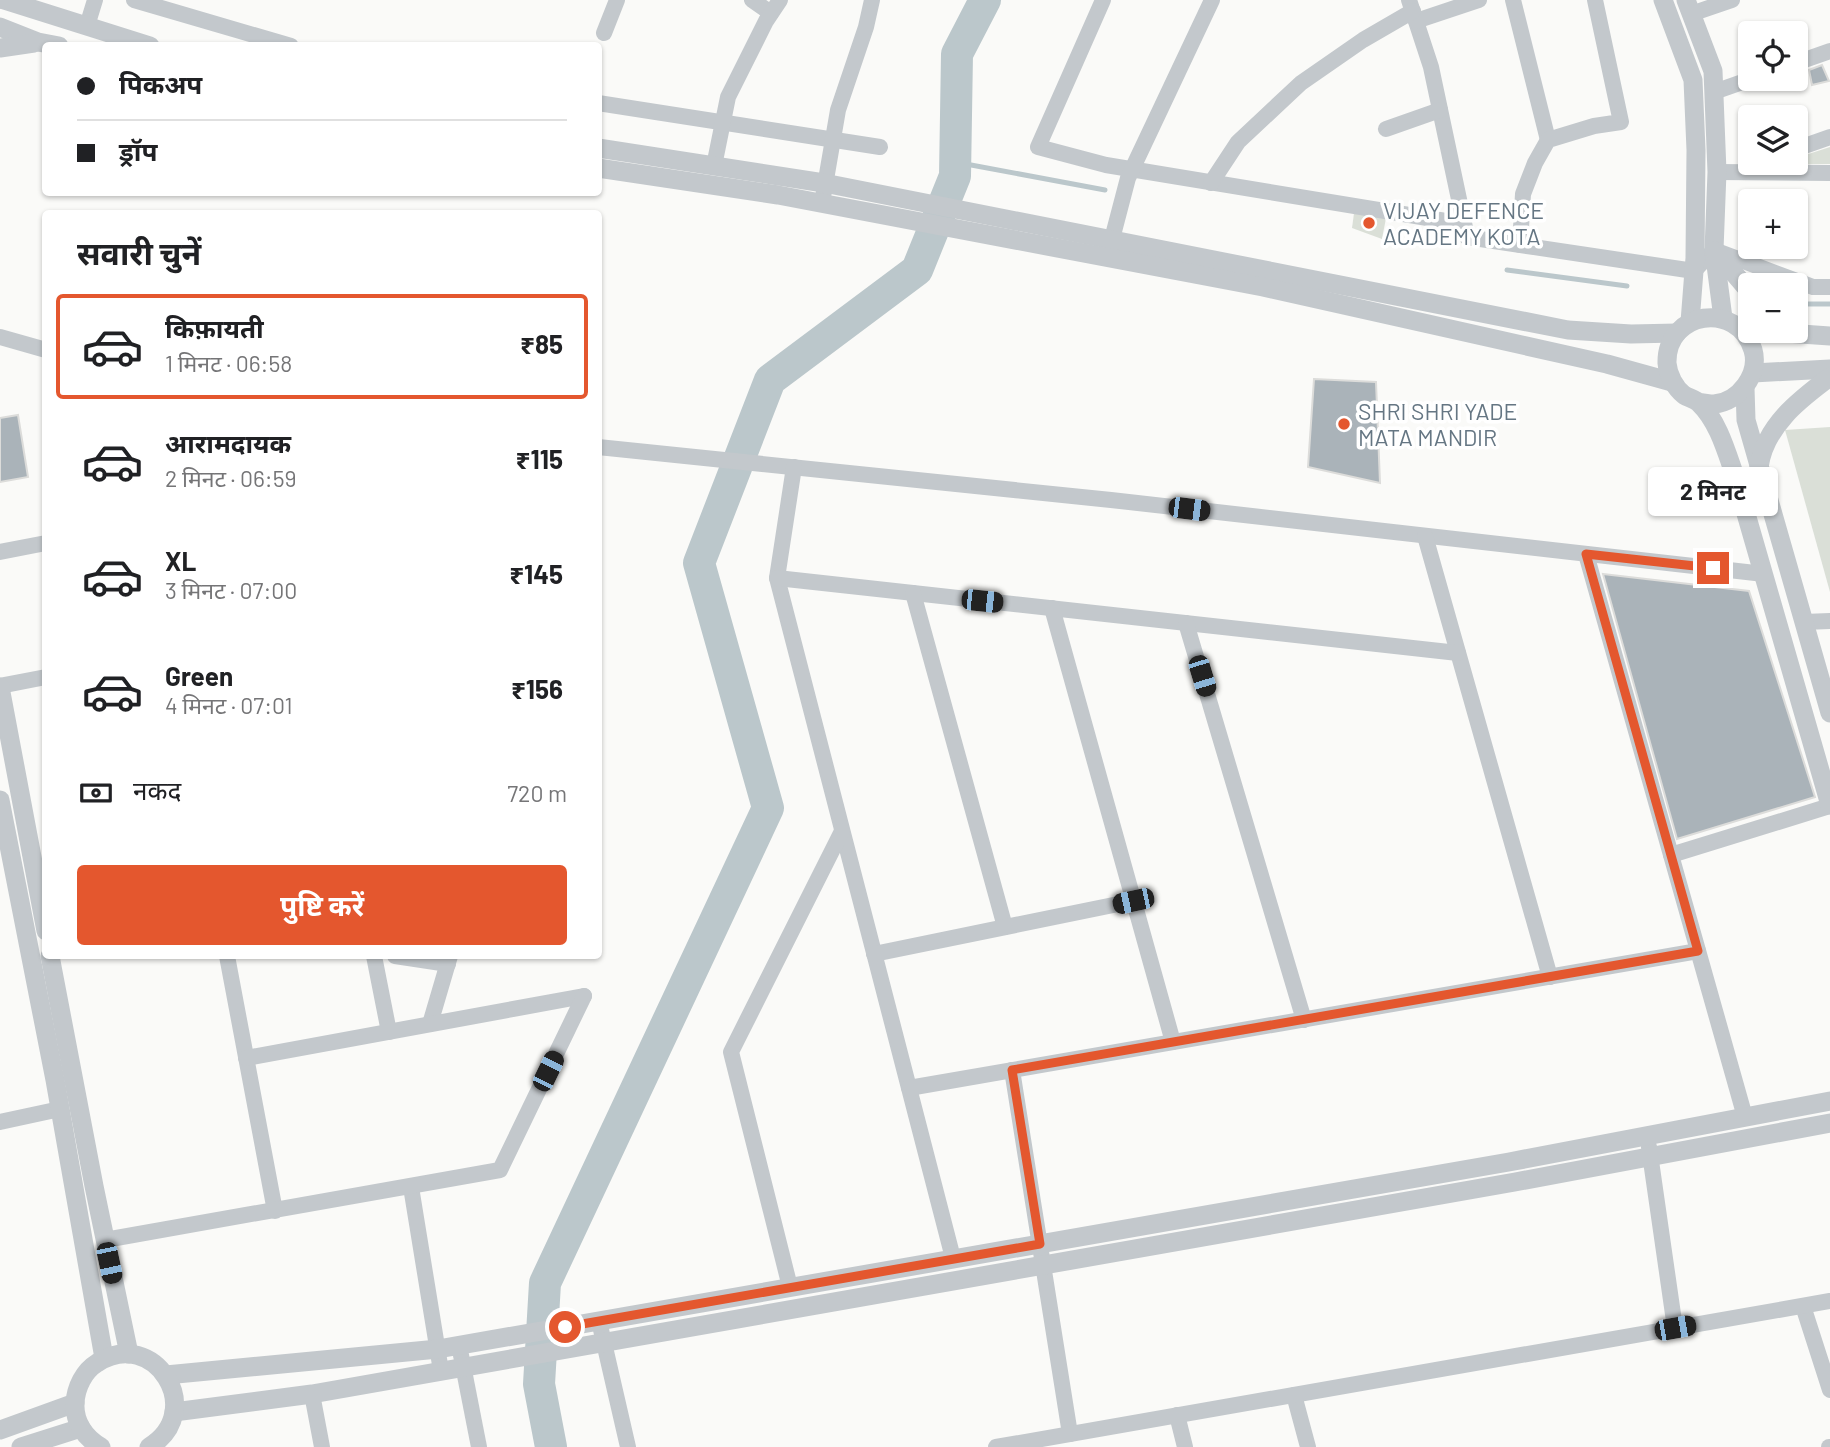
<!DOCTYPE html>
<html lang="hi">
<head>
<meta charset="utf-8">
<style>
	:root { --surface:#fff; --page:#f2f2f2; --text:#202124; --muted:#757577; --line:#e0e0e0; --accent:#e4572e }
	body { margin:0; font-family:Barlow,"Noto Sans Devanagari",sans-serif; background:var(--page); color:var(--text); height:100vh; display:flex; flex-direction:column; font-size:26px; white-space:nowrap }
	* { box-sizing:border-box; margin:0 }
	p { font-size:23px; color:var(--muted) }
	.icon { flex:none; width:38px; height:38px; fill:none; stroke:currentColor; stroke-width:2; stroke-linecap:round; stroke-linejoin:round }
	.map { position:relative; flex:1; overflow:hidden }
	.sheet { position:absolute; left:42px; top:210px; width:560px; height:749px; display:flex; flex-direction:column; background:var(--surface); border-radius:7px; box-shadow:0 2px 5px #0004 }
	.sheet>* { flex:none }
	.guide { position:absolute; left:42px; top:42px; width:560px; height:154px; border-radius:7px; box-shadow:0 2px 5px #0004; display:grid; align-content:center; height:154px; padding:0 35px; background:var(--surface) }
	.buttons { position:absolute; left:1738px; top:21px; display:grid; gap:14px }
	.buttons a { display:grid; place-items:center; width:70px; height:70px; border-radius:7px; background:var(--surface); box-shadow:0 2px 5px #0004; font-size:35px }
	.end { position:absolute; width:32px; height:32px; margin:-16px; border:9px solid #e4572e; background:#fff; box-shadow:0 0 0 4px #fff }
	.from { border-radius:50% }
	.bubble { position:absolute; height:49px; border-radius:7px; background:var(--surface); box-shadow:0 2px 5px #0004; font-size:23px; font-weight:700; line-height:49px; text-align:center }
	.car { position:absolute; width:21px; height:42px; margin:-21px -10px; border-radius:9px; box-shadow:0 0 5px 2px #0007; background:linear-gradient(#222 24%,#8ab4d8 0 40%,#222 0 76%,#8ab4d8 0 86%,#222 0) }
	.guide b { display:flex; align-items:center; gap:24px; height:66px; font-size:26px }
	.guide b+b { border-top:2px solid var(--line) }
	.guide i { width:18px; height:18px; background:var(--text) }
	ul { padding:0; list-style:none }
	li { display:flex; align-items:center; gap:21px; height:105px; margin:0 14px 10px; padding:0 21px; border:4px solid transparent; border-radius:7px }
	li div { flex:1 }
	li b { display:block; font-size:26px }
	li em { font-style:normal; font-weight:700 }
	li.selected { border-color:var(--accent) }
	li>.icon { width:63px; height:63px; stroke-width:1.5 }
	h2 { padding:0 35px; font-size:32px; line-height:84px }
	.pay { display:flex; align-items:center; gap:18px; height:77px; padding:0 35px; font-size:26px }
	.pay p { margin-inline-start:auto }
	.cta { display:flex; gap:14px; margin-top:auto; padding:14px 35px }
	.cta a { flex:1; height:80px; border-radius:7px; background:var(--accent); color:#fff; font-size:28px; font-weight:700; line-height:80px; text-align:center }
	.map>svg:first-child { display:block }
	.green { fill:#dadfd7 }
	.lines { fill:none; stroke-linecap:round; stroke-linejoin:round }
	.stream { stroke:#bbc7cb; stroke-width:5 }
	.river { stroke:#bbc7cb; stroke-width:32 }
	.building { fill:#aab3b9; stroke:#dcdcda; stroke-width:2 }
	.minor { stroke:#c3c8cc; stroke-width:16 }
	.tertiary { stroke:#c3c8cc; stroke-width:19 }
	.route { stroke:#e4572e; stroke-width:9 }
	.poi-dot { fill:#e4572e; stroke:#fff; stroke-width:2.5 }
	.labels { text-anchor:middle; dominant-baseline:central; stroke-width:7; stroke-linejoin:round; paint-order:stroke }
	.poi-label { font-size:23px; fill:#657683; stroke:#fff; text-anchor:start }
</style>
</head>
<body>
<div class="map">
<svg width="1830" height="1447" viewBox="0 0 1830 1447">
	<rect width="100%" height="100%" fill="#fafaf8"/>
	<g class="green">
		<path d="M1830 147V164H1776L1796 163V158Z"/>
		<path d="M1355 206 1386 218 1382 239 1352 228Z"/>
		<path d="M1830 427V592L1785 430Z"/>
	</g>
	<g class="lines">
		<g class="stream">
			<path d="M955 162 1105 190"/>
			<path d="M1507 270 1627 286"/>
			<path d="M1796 304H1830"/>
		</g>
		<path class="river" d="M551 1447 539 1384 545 1283 768 808 699 563 770 380 917 270 955 176 957 54 985 0"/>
	</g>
	<g class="building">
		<path d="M1822 65 1829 81 1812 85 1809 70Z"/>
		<path d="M1314 379 1376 382 1380 483 1308 467Z"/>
		<path d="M18 415 28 477 0 482V418Z"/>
		<path d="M1603 574 1749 591 1815 797 1677 839Z"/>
	</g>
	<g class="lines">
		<g class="minor">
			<path d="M134 0 291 46"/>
			<path d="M752 0 771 13"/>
			<path d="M1103 0 1038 147 1106 165 1464 224"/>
			<path d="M1409 0 1431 67 1467 237 1694 271 1714 250 1813 287H1830"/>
			<path d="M1513 0 1548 140"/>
			<path d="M1691 14 1732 0"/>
			<path d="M1416 21 1479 0"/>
			<path d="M87 26 95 0"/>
			<path d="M604 33 617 0"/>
			<path d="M1796 63 1830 51"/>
			<path d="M1714 92 1751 79"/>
			<path d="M598 103 880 147"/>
			<path d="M1386 129 1440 110"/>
			<path d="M1796 149 1830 137"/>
			<path d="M714 166 728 97 766 21 780 0"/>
			<path d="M1717 172 1830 173"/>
			<path d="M1211 183 1238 142 1301 83 1363 40 1413 11"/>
			<path d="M822 203 838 110 866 27 872 0"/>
			<path d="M1112 239 1128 178 1212 0"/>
			<path d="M1520 245 1523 194 1535 163 1548 140 1594 126 1621 122 1595 0"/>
			<path d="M0 337 46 350"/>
			<path d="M598 447 1111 500 1764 574"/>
			<path d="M794 467 777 578 953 1258"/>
			<path d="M1425 536 1550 977"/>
			<path d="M0 552 46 543"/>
			<path d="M1586 554 1745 1117"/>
			<path d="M777 578 1458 653"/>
			<path d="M913 593 1005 927"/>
			<path d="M1052 608 1173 1042"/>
			<path d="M1804 622 1830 621"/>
			<path d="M1186 623 1304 1020"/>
			<path d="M0 686 46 677"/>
			<path d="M1671 855 1830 806"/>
			<path d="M874 954 1133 901"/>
			<path d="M227 956 275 1211"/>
			<path d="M374 956 389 1032"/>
			<path d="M395 956 448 964"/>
			<path d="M430 1024 450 956"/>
			<path d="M246 1058 584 996"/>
			<path d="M1012 1070 1070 1434"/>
			<path d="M909 1088 1698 951"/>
			<path d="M0 1122 60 1109"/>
			<path d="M1649 1147 1675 1328"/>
			<path d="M411 1187 441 1371"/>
			<path d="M105 1240 500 1170 584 996"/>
			<path d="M790 1287 731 1052 842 831"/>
			<path d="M1803 1306 1830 1390"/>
			<path d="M599 1321 628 1447"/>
			<path d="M459 1345 479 1447"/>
			<path d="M312 1394 322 1447"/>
			<path d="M1294 1395 1308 1447"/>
			<path d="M1177 1415 1185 1447"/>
			<path d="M996 1447 1830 1301"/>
			<path d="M1829 1447H1830"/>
		</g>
		<g class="tertiary">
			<path d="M4 0 150 46"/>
			<path d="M1663 0 1693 80 1696 150 1695 258 1690 322"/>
			<path d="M1686 0 1713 71 1717 172 1714 250 1723 318"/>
			<path d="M0 27 38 42 59 46"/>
			<path d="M0 48 34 43"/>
			<path d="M598 148 824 183 1568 330 1631 334 1677 333"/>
			<path d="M598 168 778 195 1263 287 1607 364 1672 382"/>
			<path d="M1715 251 1750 292"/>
			<path d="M1758 331 1830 336"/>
			<path d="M1753 373 1830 369"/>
			<path d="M1745 388 1746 420 1830 713"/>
			<path d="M1698 402C1703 403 1709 404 1714 404 1739 402 1760 374 1753 350 1737 300 1666 311 1667 363 1668 375 1675 388 1684 395 1689 398 1695 399 1699 403 1719 422 1727 454 1736 479L1830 805"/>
			<path d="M1759 467C1765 426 1799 400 1830 377"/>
			<path d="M0 687 46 931"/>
			<path d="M0 800 55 1080 104 1358"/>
			<path d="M50 956 94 1186 129 1354"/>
			<path d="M166 1375 438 1349 1509 1162 1830 1101"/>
			<path d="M174 1412 312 1394 1515 1182 1830 1123"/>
			<path d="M0 1430 75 1403"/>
			<path d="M21 1447 81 1428"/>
			<path d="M101 1447C85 1438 74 1422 75 1403 76 1387 84 1371 97 1363 154 1326 208 1411 149 1447"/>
		</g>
	</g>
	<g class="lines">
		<path class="route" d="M565 1327 1040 1244 1012 1070 1698 951 1586 554 1713 568"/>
	</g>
	<g class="poi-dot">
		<circle cx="1369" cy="223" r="7"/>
		<circle cx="1344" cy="424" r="7"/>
	</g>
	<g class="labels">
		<g class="poi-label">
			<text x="1383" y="210">VIJAY DEFENCE<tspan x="1383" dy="26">ACADEMY KOTA</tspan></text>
			<text x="1358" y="411">SHRI SHRI YADE<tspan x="1358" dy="26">MATA MANDIR</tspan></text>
		</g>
	</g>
</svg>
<div class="buttons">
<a><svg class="icon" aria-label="locate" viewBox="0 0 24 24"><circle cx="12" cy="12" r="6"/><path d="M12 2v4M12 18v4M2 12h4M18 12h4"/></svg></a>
<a><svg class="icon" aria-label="layers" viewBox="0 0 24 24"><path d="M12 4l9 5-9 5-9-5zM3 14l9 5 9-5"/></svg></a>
<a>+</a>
<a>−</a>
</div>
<i class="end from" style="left:565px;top:1327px"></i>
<i class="end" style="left:1713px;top:568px"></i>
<div class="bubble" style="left:1648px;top:467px;width:130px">2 मिनट</div>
<i class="car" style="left:1189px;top:509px;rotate:97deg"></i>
<i class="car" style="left:982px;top:601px;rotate:96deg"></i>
<i class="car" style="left:1202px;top:676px;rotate:163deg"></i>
<i class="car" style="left:1133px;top:901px;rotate:258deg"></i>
<i class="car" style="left:548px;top:1071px;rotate:26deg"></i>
<i class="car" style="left:109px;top:1263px;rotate:168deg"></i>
<i class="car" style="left:1675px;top:1328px;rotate:80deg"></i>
<div class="guide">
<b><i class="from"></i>पिकअप</b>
<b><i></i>ड्रॉप</b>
</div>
<section class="sheet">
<h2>सवारी चुनें</h2>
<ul>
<li class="selected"><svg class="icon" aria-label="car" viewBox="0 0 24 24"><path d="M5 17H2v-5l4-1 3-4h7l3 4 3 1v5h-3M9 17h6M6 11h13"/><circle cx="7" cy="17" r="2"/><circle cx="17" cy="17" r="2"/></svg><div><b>किफ़ायती</b><p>1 मिनट · 06:58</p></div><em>₹85</em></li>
<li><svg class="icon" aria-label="car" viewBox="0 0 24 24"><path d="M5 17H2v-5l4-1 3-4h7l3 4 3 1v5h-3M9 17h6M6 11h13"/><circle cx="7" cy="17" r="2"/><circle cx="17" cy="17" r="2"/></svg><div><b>आरामदायक</b><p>2 मिनट · 06:59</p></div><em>₹115</em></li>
<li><svg class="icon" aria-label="car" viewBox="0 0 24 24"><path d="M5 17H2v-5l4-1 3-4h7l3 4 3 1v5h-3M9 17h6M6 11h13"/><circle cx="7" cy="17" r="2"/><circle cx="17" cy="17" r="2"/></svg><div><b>XL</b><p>3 मिनट · 07:00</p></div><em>₹145</em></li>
<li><svg class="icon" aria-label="car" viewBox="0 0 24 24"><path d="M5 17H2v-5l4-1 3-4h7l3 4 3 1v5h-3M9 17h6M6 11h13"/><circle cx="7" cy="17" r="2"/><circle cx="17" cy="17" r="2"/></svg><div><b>Green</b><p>4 मिनट · 07:01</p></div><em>₹156</em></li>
</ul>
<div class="pay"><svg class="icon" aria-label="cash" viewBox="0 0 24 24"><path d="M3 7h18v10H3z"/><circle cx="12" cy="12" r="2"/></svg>नकद<p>720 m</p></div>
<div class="cta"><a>पुष्टि करें</a></div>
</section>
</div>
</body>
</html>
